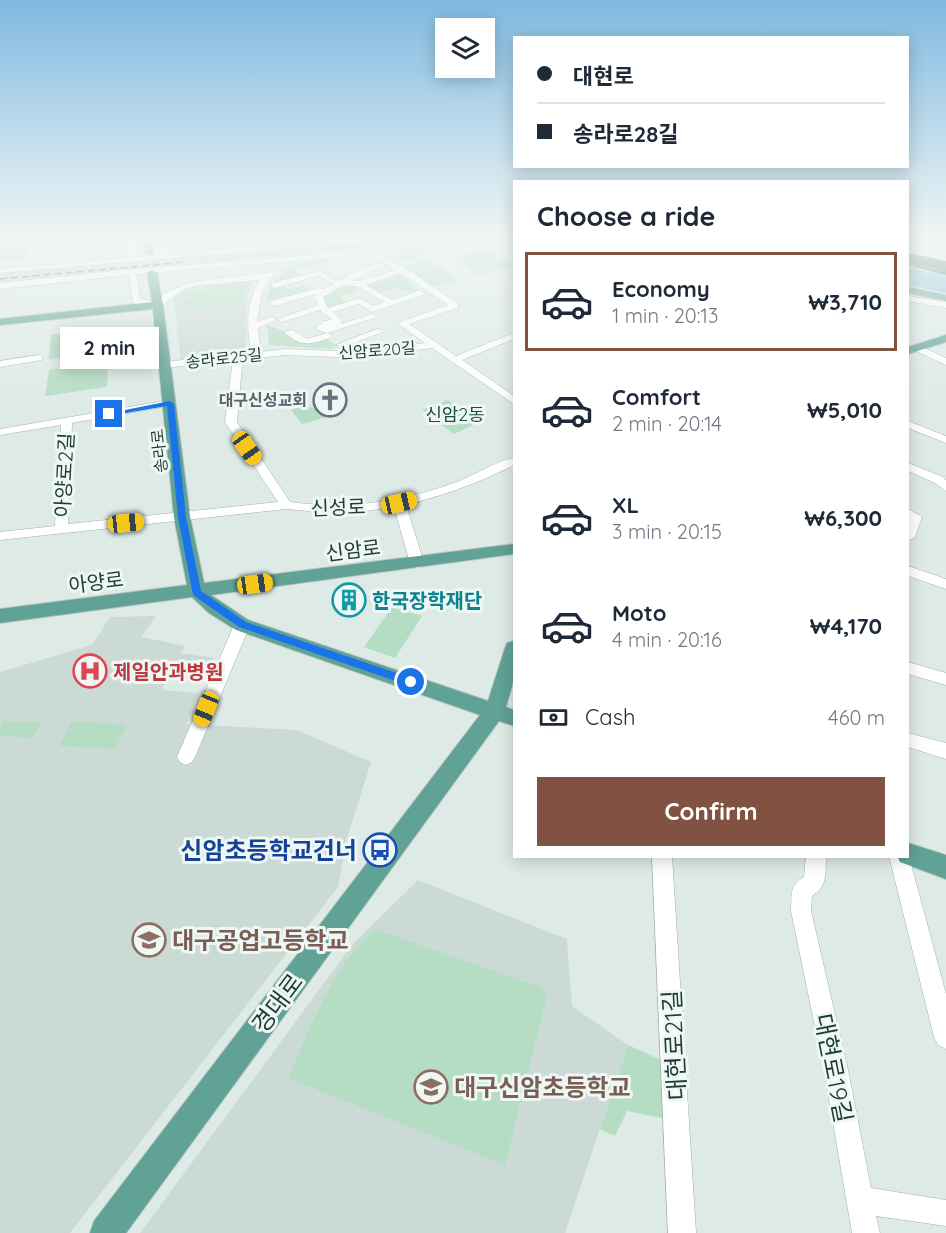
<!DOCTYPE html>
<html lang="en">
<head>
<meta charset="utf-8">
<style>
	:root { --surface:#fff; --page:#f6f6f7; --text:#1f2937; --muted:#747a83; --line:#e0e1e3; --accent:#815241 }
	body { margin:0; font-family:Quicksand,"Noto Sans KR",sans-serif; background:var(--page); color:var(--text); height:100vh; display:flex; flex-direction:column; font-size:22px; white-space:nowrap }
	* { box-sizing:border-box; margin:0 }
	p { font-size:20px; color:var(--muted) }
	.icon { flex:none; width:33px; height:33px; fill:none; stroke:currentColor; stroke-width:2; stroke-linecap:round; stroke-linejoin:round }
	.map { position:relative; flex:1; overflow:hidden }
	.details { position:absolute; left:513px; top:180px; width:396px; height:678px; display:flex; flex-direction:column; background:var(--surface); border-radius:0px; box-shadow:0 3px 15px #0003 }
	.details>* { flex:none }
	.guide { position:absolute; left:513px; top:36px; width:396px; height:132px; border-radius:0px; box-shadow:0 3px 15px #0003; display:grid; align-content:center; height:132px; padding:0 24px; background:var(--surface) }
	.fabs { position:absolute; left:435px; top:18px; display:grid; gap:12px }
	.fabs a { display:grid; place-items:center; width:60px; height:60px; border-radius:0px; background:var(--surface); box-shadow:0 3px 15px #0003; font-size:30px }
	.end { position:absolute; width:27px; height:27px; margin:-14px; border:8px solid #1a73e8; background:#fff; box-shadow:0 0 0 3px #fff }
	.from { border-radius:50% }
	.bubble { position:absolute; height:42px; border-radius:0px; background:var(--surface); box-shadow:0 3px 15px #0003; font-size:20px; font-weight:700; line-height:42px; text-align:center }
	.car { position:absolute; width:18px; height:36px; margin:-18px -9px; border-radius:8px; box-shadow:0 0 4px 2px #0007; background:linear-gradient(#f5c518 24%,#345 0 40%,#f5c518 0 76%,#345 0 86%,#f5c518 0) }
	.guide b { display:flex; align-items:center; gap:21px; height:57px; font-size:22px }
	.guide b+b { border-top:2px solid var(--line) }
	.guide i { width:15px; height:15px; background:var(--text) }
	ul { padding:0; list-style:none }
	li { display:flex; align-items:center; gap:18px; height:99px; margin:0 12px 9px; padding:0 12px; border:3px solid transparent; border-radius:0px }
	li div { flex:1 }
	li b { display:block; font-size:22px }
	li em { font-style:normal; font-weight:700 }
	li.current { border-color:var(--accent) }
	li>.icon { width:54px; height:54px; stroke-width:1.5 }
	h2 { padding:0 24px; font-size:27px; line-height:72px }
	.pay { display:flex; align-items:center; gap:15px; height:66px; padding:0 24px; font-size:22px }
	.pay p { margin-inline-start:auto }
	.primary-button { display:flex; gap:12px; margin-top:auto; padding:12px 24px }
	.primary-button a { flex:1; height:69px; border-radius:0px; background:var(--accent); color:#fff; font-size:24px; font-weight:700; line-height:69px; text-align:center }
	.map>svg:first-child { display:block }
	.built { fill:#ccdad5 }
	.green { fill:#b5ddc3 }
	.water { fill:#82c1d3 }
	.lines { fill:none; stroke-linecap:round; stroke-linejoin:round }
	.minor-casing { stroke:#a1b2ad; stroke-width:1 }
	.major-casing { stroke:#bcc4c2; stroke-width:2 }
	.highway-casing { stroke:#bcc4c2; stroke-width:2 }
	.minor { fill:#fff; fill-rule:evenodd }
	.major { fill:#60a296; fill-rule:evenodd }
	.highway { fill:#29685f; fill-rule:evenodd }
	.rail { stroke:#587771; stroke-width:1.5; stroke-dasharray:7 4; stroke-linecap:butt }
	.highway-bridge-casing { stroke:#bcc4c2; stroke-width:11; stroke-linecap:butt }
	.highway-bridge { stroke:#29685f; stroke-width:10 }
	.route { fill:#1a73e8 }
	.labels { text-anchor:middle; dominant-baseline:central; stroke-width:6; stroke-linejoin:round; paint-order:stroke }
	.far-street-label { font-size:16px; fill:#1e3b35; stroke:#eef7f3 }
	.far-worship-label { font-size:16px; font-weight:bold; fill:#5b616d; stroke:#eef7f3; text-anchor:end }
	.far-neighbourhood-label { font-size:18px; fill:#1a4d44; stroke:#eef7f3 }
	.street-label { font-size:20px; fill:#1e3b35; stroke:#eef7f3 }
	.culture-label { font-size:20px; font-weight:bold; fill:#0d838f; stroke:#eef7f3; text-anchor:start }
	.health-label { font-size:20px; font-weight:bold; fill:#be3a42; stroke:#eef7f3; text-anchor:start }
	.near-transit-label { font-size:24px; font-weight:bold; fill:#164399; stroke:#eef7f3; text-anchor:end }
	.near-education-label { font-size:24px; font-weight:bold; fill:#785e54; stroke:#eef7f3; text-anchor:start }
	.near-street-label { font-size:24px; fill:#1e3b35; stroke:#eef7f3 }
</style>
</head>
<body>
<div class="map">
<svg width="946" height="1233" viewBox="0 0 946 1233">
	<rect width="100%" height="100%" fill="#deeae6"/>
	<g class="built">
		<path d="M196 256V264L0 282V273Z"/>
		<path d="M255 280 248 294 246 306V352L181 360 173 292 202 284Z"/>
		<path d="M156 616 141 637 185 646 181 653 214 658 208 673 177 670 170 673 162 690 198 693 186 724 297 730 371 762 347 838 338 887 70 1233H0V672L92 645 110 617Z"/>
		<path d="M418 880 567 939 572 1006 628 1045 565 1233H140L352 945Z"/>
	</g>
	<g class="green">
		<path d="M419 236H487L198 263V256Z"/>
		<path d="M33 245 25 258 0 259V247Z"/>
		<path d="M424 245 429 253 416 255 418 258 398 263 387 258 404 255 396 248Z"/>
		<path d="M490 250 514 267 476 275 453 256Z"/>
		<path d="M335 258 295 270 300 275 272 284 293 263Z"/>
		<path d="M431 260 458 280 432 286 404 266Z"/>
		<path d="M402 274 419 291H403L398 288 379 293 366 286Z"/>
		<path d="M249 283 241 304 186 310 184 300 190 299V294L205 290 204 287Z"/>
		<path d="M282 284 289 289 304 285 311 290 266 301 271 287Z"/>
		<path d="M353 286 361 289 340 297 348 303 329 309 324 306 321 298 333 289Z"/>
		<path d="M267 325 304 339 320 335 337 346 331 349 269 345Z"/>
		<path d="M107 327V351L49 359 51 335Z"/>
		<path d="M108 361 107 387 45 396 49 370Z"/>
		<path d="M448 400 480 422 454 434 422 410Z"/>
		<path d="M303 406 340 413 302 424 291 410Z"/>
		<path d="M392 607 422 616 395 658 364 647Z"/>
		<path d="M2 721 41 723 32 738 0 736Z"/>
		<path d="M72 721 127 725 115 749 59 746Z"/>
		<path d="M375 929 542 988 547 996 505 1165 288 1078C312 1026 331 967 375 929Z"/>
		<path d="M628 1045 663 1061 667 1119 627 1111 615 1136 600 1129Z"/>
	</g>
	<path class="water" d="M908 267 946 276V293L908 285Z"/>
	<g class="lines">
		<defs>
			<g id="minor">
				<path d="M127 236H135L136 257 161 255 160 236H187L167 240 169 254 387 236 400 237 396 239 0 273V269L128 258Z"/>
				<path d="M490 236H513L381 250 340 257 137 274 140 299 156 302 165 293 190 282 273 272 274 274 262 291 257 322 272 317 277 320 258 328 261 352 285 349 360 352 425 343 397 323 448 305 401 273 366 285 392 300 420 290 424 293 423 295 372 312 359 304 333 312 342 320 341 324 372 314 377 317 328 333 332 336 330 338C310 344 302 348 284 332L292 330 307 339 327 333 315 329 323 321 332 320 320 310 282 322 277 319 318 305 315 297 317 294 274 306 271 305V301L318 288 323 289 334 284 318 276 275 288 272 287V283L319 271 333 279 341 280 358 269 381 262H384V266L351 281H359L396 270 371 257V253H374L406 268 458 304V308L409 324 456 356 514 333V339L462 360 514 396V404L432 348 360 358 285 355 246 359 242 366 237 422 290 502C347 510 405 502 459 481 477 474 496 461 514 458V465C479 483 444 495 406 505L424 563 422 566 417 568 410 563 394 507 343 514 286 509 0 540V532L55 526 61 425 0 435V429L170 400 175 403 174 405 72 423 68 524 278 502 225 422 232 366 236 360 163 368 158 365 163 362 251 353C247 327 245 303 260 280L195 286 183 290 158 308 133 303 129 275 0 289V283L133 269 340 253 381 246ZM344 285 357 286 384 302 373 306 360 298 328 308 323 297Z"/>
				<path d="M908 250 946 258V262L908 254Z"/>
				<path d="M908 296 946 302V308L908 301Z"/>
				<path d="M377 329 385 331 344 347 336 345Z"/>
				<path d="M914 346H920L946 358V365L914 350Z"/>
				<path d="M39 355 42 356V360L0 367V361Z"/>
				<path d="M908 421 946 436V443L908 428Z"/>
				<path d="M908 463 943 477 946 480V491L935 483 908 471Z"/>
				<path d="M908 509 922 517 915 537 908 541Z"/>
				<path d="M908 566 946 579V589L908 576Z"/>
				<path d="M242 619 250 625 195 757 192 762 186 765 180 762 177 757 234 625Z"/>
				<path d="M908 662 946 673V685L908 674Z"/>
				<path d="M908 733 946 743V759L908 747Z"/>
				<path d="M908 853 946 994V1049L938 1045 934 1037 889 856H908Z"/>
				<path d="M652 856H672L696 1233H668Z"/>
				<path d="M806 856H826C825 874 828 886 812 896L811 911 848 1070 871 1188 946 1200V1226L876 1216 880 1233H852L824 1070 791 911C792 894 789 886 804 877Z"/>
			</g>
			<g id="major">
				<path d="M144 236H152L153 255 145 253Z"/>
				<path d="M152 270 157 273 163 305 190 517 204 583 514 544V554L211 595 248 620 488 701 505 648 507 643 514 641V679L506 707 514 710V726L499 721 126 1233H90L94 1221 480 715 236 630 209 613 192 597 0 623V609L187 585 174 517 153 309 0 325V319L152 302 147 273Z"/>
				<path d="M908 287 946 295V301L908 293Z"/>
				<path d="M946 335V342L908 354V347Z"/>
				<path d="M908 843 946 855V879L900 862 897 856H908Z"/>
			</g>
			<path id="highway" d="M908 259 946 269V275L908 265Z"/>
		</defs>
		<use href="#minor" class="minor-casing"/>
		<use href="#major" class="major-casing"/>
		<use href="#highway" class="highway-casing"/>
		<use href="#minor" class="minor"/>
		<use href="#major" class="major"/>
		<use href="#highway" class="highway"/>
		<path class="rail" d="M0 279 186 262"/>
		<defs>
			<path id="highway-bridge" d="M908 258 946 266"/>
		</defs>
		<use href="#highway-bridge" class="highway-bridge-casing"/>
		<use href="#highway-bridge" class="highway-bridge"/>
	</g>
	<linearGradient id="sky" x2="0" y2="1"><stop stop-color="#7fb9e0"/><stop offset="0.58" stop-color="#f0f6f4"/><stop offset="1" stop-color="#f0f6f4" stop-opacity="0"/></linearGradient>
	<rect width="946" height="408" fill="url(#sky)"/>
	<path class="route" d="M170 401 174 404 186 517 201 591 246 622 414 679V685H407L239 627 193 595 178 517 167 406 109 416 105 414Z"/>
	<defs>
		<symbol id="church-ring" viewBox="-11 -11 22 22"><circle r="9.5" fill="#eef7f3" stroke="#6b7280" stroke-width="1.5"/><path d="M-1.2-6h2.4v3.5h3.3v2.4h-3.3V6h-2.4V-.1h-3.3v-2.4h3.3Z" fill="#6b7280"/></symbol>
		<symbol id="building-ring" viewBox="-11 -11 22 22"><circle r="9.5" fill="#eef7f3" stroke="#0f9aa8" stroke-width="1.5"/><path d="M-4-6H4V6H1V3H-1V6H-4ZM-2.5-4.3h1.7v1.8h-1.7ZM.8-4.3h1.7v1.8H.8ZM-2.5-1h1.7V.8h-1.7ZM.8-1h1.7V.8H.8Z" fill="#0f9aa8"/></symbol>
		<symbol id="hospital-ring" viewBox="-11 -11 22 22"><circle r="9.5" fill="#eef7f3" stroke="#e0444e" stroke-width="1.5"/><path d="M-5-5h3v3.5h4V-5h3V5h-3V1.5h-4V5h-3Z" fill="#e0444e"/></symbol>
		<symbol id="bus-ring" viewBox="-11 -11 22 22"><circle r="9.5" fill="#eef7f3" stroke="#1a4fb4" stroke-width="1.5"/><path d="M-5-6H5V4H4V6H2V4H-2V6H-4V4H-5ZM-3.5-4V0h7V-4ZM-3.5 1.2v1.5H-2V1.2ZM2 1.2v1.5H3.5V1.2Z" fill="#1a4fb4"/></symbol>
		<symbol id="school-ring" viewBox="-11 -11 22 22"><circle r="9.5" fill="#eef7f3" stroke="#8d6e63" stroke-width="1.5"/><path d="M0-5L7-2L0 1L-7-2ZM-4 1L0 2.5L4 1V4Q0 6-4 4Z" fill="#8d6e63"/></symbol>
	</defs>
	<g fill-rule="evenodd">
		<use href="#church-ring" x="311" y="381" width="38" height="38"/>
		<use href="#building-ring" x="330" y="581" width="38" height="38"/>
		<use href="#hospital-ring" x="71" y="652" width="38" height="38"/>
		<use href="#bus-ring" x="361" y="831" width="38" height="38"/>
		<use href="#school-ring" x="130" y="921" width="38" height="38"/>
		<use href="#school-ring" x="412" y="1068" width="38" height="38"/>
	</g>
	<g class="labels">
		<g class="far-street-label">
			<text transform="translate(377 350) rotate(-4)">신암로20길</text>
			<text transform="translate(224 358) rotate(-6)">송라로25길</text>
			<text transform="translate(159 451) rotate(-96)">송라로</text>
		</g>
		<g class="far-worship-label">
			<text x="307" y="400">대구신성교회</text>
		</g>
		<g class="far-neighbourhood-label">
			<text x="455" y="414">신암2동</text>
		</g>
		<g class="street-label">
			<text transform="translate(64 475) rotate(-87)">아양로2길</text>
			<text transform="translate(338 507) rotate(-2)">신성로</text>
			<text transform="translate(353 550) rotate(-7)">신암로</text>
			<text transform="translate(96 582) rotate(-7)">아양로</text>
		</g>
		<g class="culture-label">
			<text x="372" y="600">한국장학재단</text>
		</g>
		<g class="health-label">
			<text x="113" y="671">제일안과병원</text>
		</g>
		<g class="near-transit-label">
			<text x="357" y="850">신암초등학교건너</text>
		</g>
		<g class="near-education-label">
			<text x="172" y="940">대구공업고등학교</text>
			<text x="454" y="1087">대구신암초등학교</text>
		</g>
		<g class="near-street-label">
			<text transform="translate(277 1003) rotate(-53)">경대로</text>
			<text transform="translate(674 1045) rotate(-93)">대현로21길</text>
			<text transform="translate(834 1068) rotate(79)">대현로19길</text>
		</g>
	</g>
</svg>
<div class="fabs">
<a><svg class="icon" aria-label="layers" viewBox="0 0 24 24"><path d="M12 4l9 5-9 5-9-5zM3 14l9 5 9-5"/></svg></a>
</div>
<i class="end from" style="left:411px;top:682px"></i>
<i class="end" style="left:109px;top:414px"></i>
<div class="bubble" style="left:60px;top:327px;width:99px">2 min</div>
<i class="car" style="left:247px;top:448px;rotate:145deg"></i>
<i class="car" style="left:399px;top:503px;rotate:77deg"></i>
<i class="car" style="left:126px;top:523px;rotate:84deg"></i>
<i class="car" style="left:255px;top:584px;rotate:82deg"></i>
<i class="car" style="left:206px;top:709px;rotate:202deg"></i>
<div class="guide">
<b><i class="from"></i>대현로</b>
<b><i></i>송라로28길</b>
</div>
<section class="details">
<h2>Choose a ride</h2>
<ul>
<li class="current"><svg class="icon" aria-label="car" viewBox="0 0 24 24"><path d="M5 17H2v-5l4-1 3-4h7l3 4 3 1v5h-3M9 17h6M6 11h13"/><circle cx="7" cy="17" r="2"/><circle cx="17" cy="17" r="2"/></svg><div><b>Economy</b><p>1 min · 20:13</p></div><em>₩3,710</em></li>
<li><svg class="icon" aria-label="car" viewBox="0 0 24 24"><path d="M5 17H2v-5l4-1 3-4h7l3 4 3 1v5h-3M9 17h6M6 11h13"/><circle cx="7" cy="17" r="2"/><circle cx="17" cy="17" r="2"/></svg><div><b>Comfort</b><p>2 min · 20:14</p></div><em>₩5,010</em></li>
<li><svg class="icon" aria-label="car" viewBox="0 0 24 24"><path d="M5 17H2v-5l4-1 3-4h7l3 4 3 1v5h-3M9 17h6M6 11h13"/><circle cx="7" cy="17" r="2"/><circle cx="17" cy="17" r="2"/></svg><div><b>XL</b><p>3 min · 20:15</p></div><em>₩6,300</em></li>
<li><svg class="icon" aria-label="car" viewBox="0 0 24 24"><path d="M5 17H2v-5l4-1 3-4h7l3 4 3 1v5h-3M9 17h6M6 11h13"/><circle cx="7" cy="17" r="2"/><circle cx="17" cy="17" r="2"/></svg><div><b>Moto</b><p>4 min · 20:16</p></div><em>₩4,170</em></li>
</ul>
<div class="pay"><svg class="icon" aria-label="cash" viewBox="0 0 24 24"><path d="M3 7h18v10H3z"/><circle cx="12" cy="12" r="2"/></svg>Cash<p>460 m</p></div>
<div class="primary-button"><a>Confirm</a></div>
</section>
</div>
</body>
</html>
